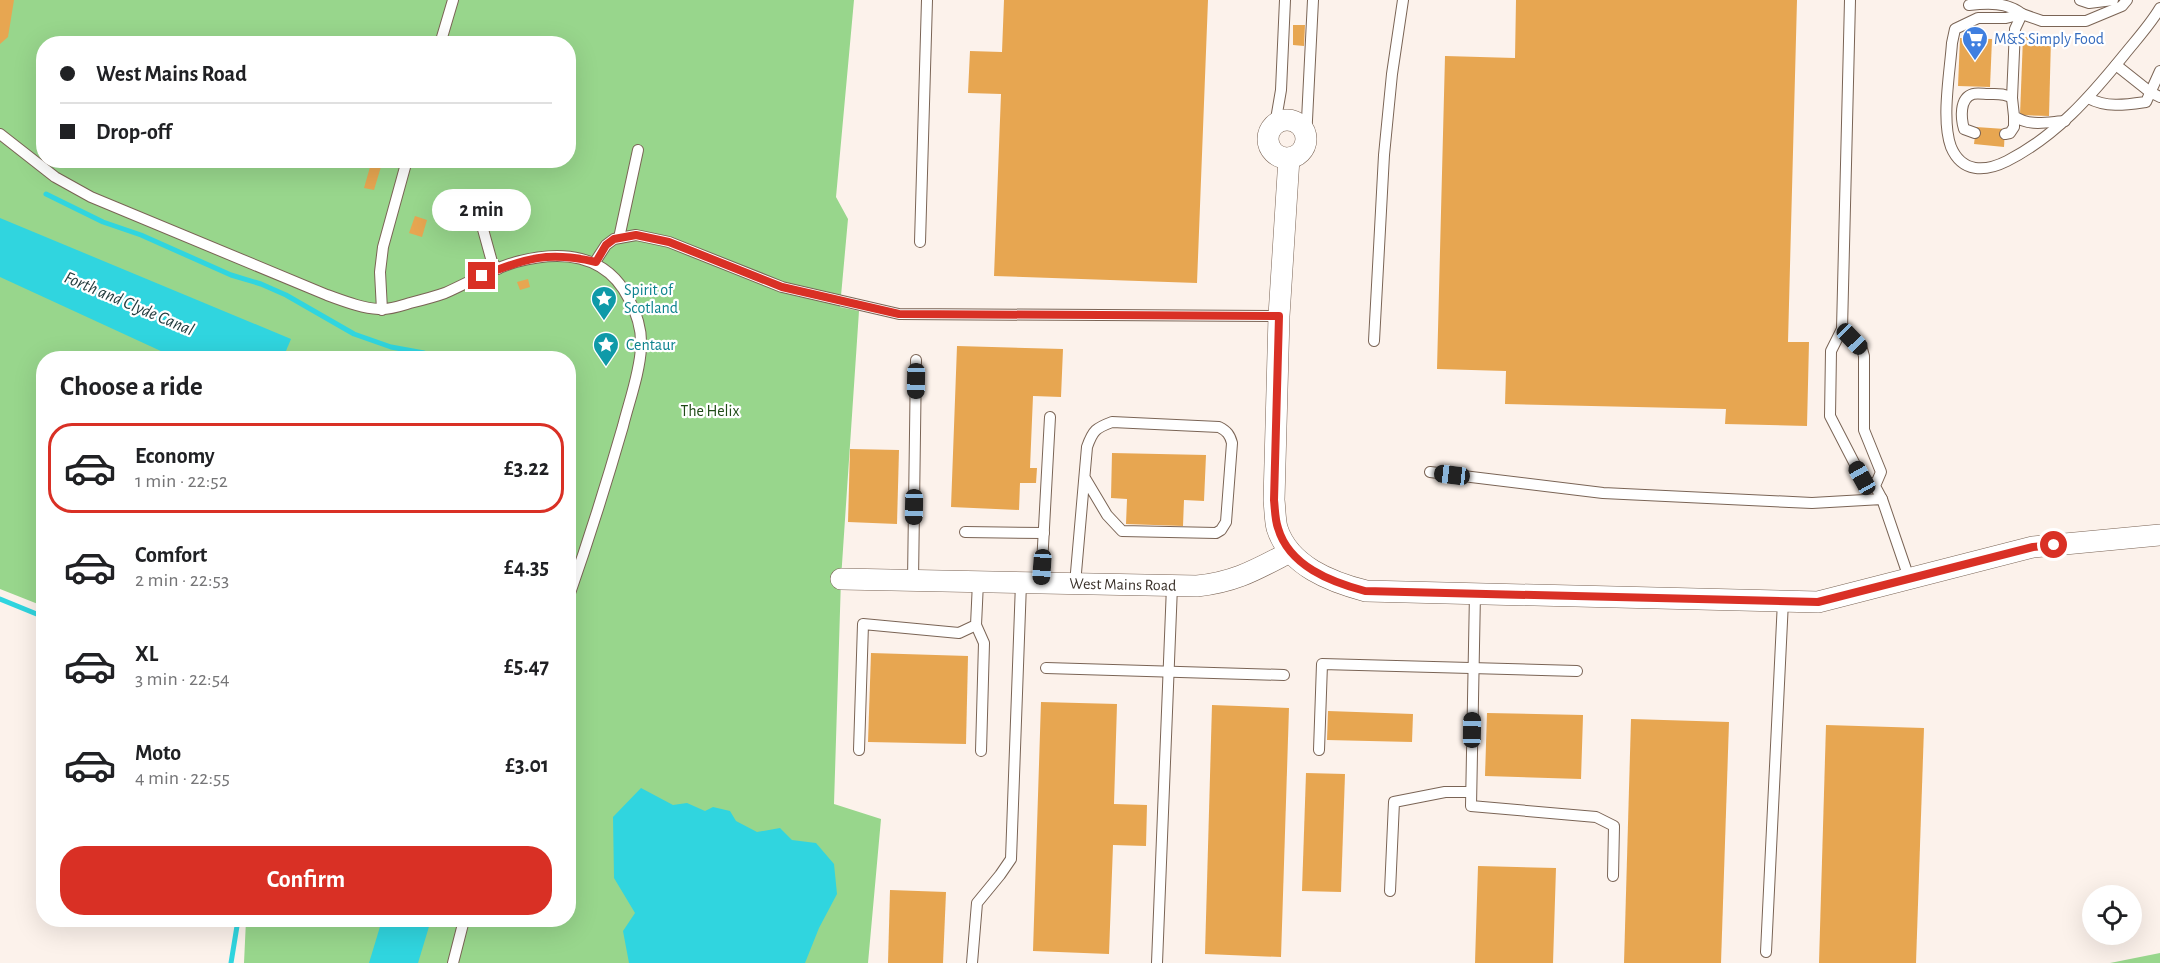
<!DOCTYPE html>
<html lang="en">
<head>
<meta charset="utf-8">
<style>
	:root { --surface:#fff; --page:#f2f2f2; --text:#202124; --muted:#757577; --line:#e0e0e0; --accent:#d93025 }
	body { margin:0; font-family:"Alegreya Sans",sans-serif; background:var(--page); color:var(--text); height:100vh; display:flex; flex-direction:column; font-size:22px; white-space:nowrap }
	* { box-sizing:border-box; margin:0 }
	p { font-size:20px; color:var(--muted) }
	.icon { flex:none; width:33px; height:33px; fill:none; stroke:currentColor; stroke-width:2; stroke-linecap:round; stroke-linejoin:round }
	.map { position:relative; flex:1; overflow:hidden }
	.drawer { position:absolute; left:36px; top:351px; width:540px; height:576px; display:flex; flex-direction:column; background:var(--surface); border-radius:24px; box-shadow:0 6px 24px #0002 }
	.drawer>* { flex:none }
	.hud { position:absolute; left:36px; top:36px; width:540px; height:132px; border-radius:24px; box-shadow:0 6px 24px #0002; display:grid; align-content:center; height:132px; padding:0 24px; background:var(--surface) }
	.fabs { position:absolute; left:2082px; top:885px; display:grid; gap:12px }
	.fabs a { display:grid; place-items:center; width:60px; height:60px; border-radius:50%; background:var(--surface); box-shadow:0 6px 24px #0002; font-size:30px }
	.end { position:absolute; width:27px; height:27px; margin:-14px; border:8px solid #d93025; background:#fff; box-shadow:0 0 0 3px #fff }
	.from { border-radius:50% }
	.bubble { position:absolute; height:42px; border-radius:21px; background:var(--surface); box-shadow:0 6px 24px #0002; font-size:20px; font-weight:600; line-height:42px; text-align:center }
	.car { position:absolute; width:18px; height:36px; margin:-18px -9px; border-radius:8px; box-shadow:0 0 4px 2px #0007; background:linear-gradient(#222 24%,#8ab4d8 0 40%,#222 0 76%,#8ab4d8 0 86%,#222 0) }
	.hud b { display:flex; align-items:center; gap:21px; height:57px; font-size:22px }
	.hud b+b { border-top:2px solid var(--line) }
	.hud i { width:15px; height:15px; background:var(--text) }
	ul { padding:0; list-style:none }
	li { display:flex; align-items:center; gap:18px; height:90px; margin:0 12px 9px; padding:0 12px; border:3px solid transparent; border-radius:24px }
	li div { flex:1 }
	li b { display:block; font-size:22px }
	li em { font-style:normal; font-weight:600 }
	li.current { border-color:var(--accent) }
	li>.icon { width:54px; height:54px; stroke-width:1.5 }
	h2 { padding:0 24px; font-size:27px; line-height:72px }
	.button { display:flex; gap:12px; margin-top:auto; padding:12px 24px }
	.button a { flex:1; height:69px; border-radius:24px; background:var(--accent); color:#fff; font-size:24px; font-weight:600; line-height:69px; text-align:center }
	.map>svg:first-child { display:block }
	.green { fill:#98d68c; fill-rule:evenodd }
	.water { fill:#30d5df }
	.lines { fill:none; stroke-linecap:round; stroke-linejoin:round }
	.stream { stroke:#30d5df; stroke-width:5 }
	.building { fill:#e7a651 }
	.lane-casing { stroke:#7a6455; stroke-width:12 }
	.street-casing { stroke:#7a6455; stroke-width:22 }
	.lane { stroke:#fff; stroke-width:10 }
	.street { stroke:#fff; stroke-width:21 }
	.route { stroke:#d93025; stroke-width:8 }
	.labels { text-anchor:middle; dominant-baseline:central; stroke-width:4.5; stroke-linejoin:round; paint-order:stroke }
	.shop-label { font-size:16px; fill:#366cbe; stroke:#fff; text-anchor:start }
	.culture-label { font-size:16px; fill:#0d838f; stroke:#fff; text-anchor:start }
	.park-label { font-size:16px; fill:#204b17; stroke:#fff }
	.street-label { font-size:16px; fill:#3a312a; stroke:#fff }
	.water-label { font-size:18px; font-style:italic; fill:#233c3e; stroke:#fff }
</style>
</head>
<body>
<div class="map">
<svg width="2160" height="963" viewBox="0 0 2160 963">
	<rect width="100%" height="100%" fill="#fcf2eb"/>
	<g class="green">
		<path d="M0 0H854L836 197 848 219 840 307 859 311 841 579 834 804 881 819 868 963H244L246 920H568V358H44L43 606 0 589ZM44 44H568V160H44Z"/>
		<path d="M2160 953V963H2110Z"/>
	</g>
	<g class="water">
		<path d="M0 218 291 339 283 358H176L0 277Z"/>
		<path d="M641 788 673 805 687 803 705 811 713 807 730 811 736 821 757 832 780 828 792 840 816 843 834 864 837 894 819 928 805 963H629L623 931 635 913 614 878 613 817Z"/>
		<path d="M382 920H431L418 963H369Z"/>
	</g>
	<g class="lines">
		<g class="stream">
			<path d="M46 194 103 222 141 235 231 275 261 284 286 295 354 334 391 347 424 353"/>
			<path d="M0 599 44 617"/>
			<path d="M231 963 238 920"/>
		</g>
	</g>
	<g class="building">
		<path d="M0 0H14L8 37 0 44Z"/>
		<path d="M1004 0H1208L1197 283 994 276 1001 94 968 93 970 51 1002 52Z"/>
		<path d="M1516 0H1797L1788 342H1809L1807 426 1725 424 1726 409 1505 404 1506 371 1437 369 1445 56 1515 58Z"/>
		<path d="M1293 25H1305L1304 46 1293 45Z"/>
		<path d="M2023 37 2051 38 2049 116 2020 115Z"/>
		<path d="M1960 38 1992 39 1990 87 1958 86Z"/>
		<path d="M1976 127 2005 129 2004 147 1974 144Z"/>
		<path d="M372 160H383L374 190 364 188Z"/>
		<path d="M415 216 427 220 422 237 409 233Z"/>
		<path d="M528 279 530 287 520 290 517 282Z"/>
		<path d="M957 346 1063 349 1061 397 1033 396 1030 468H1037L1036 483H1020L1019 510 951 507Z"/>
		<path d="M850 449 899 450 897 524 848 522Z"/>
		<path d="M1112 453 1206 455 1204 501 1184 500 1183 526 1126 524 1127 499 1111 498Z"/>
		<path d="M871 653 968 656 966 744 868 742Z"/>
		<path d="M1041 702 1117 704 1114 804 1147 805 1146 846 1113 845 1109 954 1033 951Z"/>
		<path d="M1212 705 1289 708 1281 957 1205 954Z"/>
		<path d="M1328 711 1413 714 1412 742 1327 740Z"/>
		<path d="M1487 713 1583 715 1581 779 1485 776Z"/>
		<path d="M1631 719 1729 722 1721 963H1624Z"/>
		<path d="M1826 725 1924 728 1916 963H1819Z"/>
		<path d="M1306 773 1345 774 1341 892 1302 891Z"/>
		<path d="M1478 866 1556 868 1553 963H1475Z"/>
		<path d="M890 890 946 892 943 963H888Z"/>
	</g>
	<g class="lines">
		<defs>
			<g id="lane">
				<path d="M2080 0 2089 3 2113 0"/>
				<path d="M2127 0 2122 6 2086 21H2042L2022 14 2006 18H1978L1955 29 1952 43C1950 72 1941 120 1951 147 1962 173 1985 172 2007 161 2056 136 2090 97 2124 55 2136 40 2150 25 2160 8"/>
				<path d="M1969 5C1988 3 2007 2 2022 14L2015 29 2012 98 2014 116C2029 127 2048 122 2065 121"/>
				<path d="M440 44 453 0"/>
				<path d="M2116 65 2150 92 2160 97"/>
				<path d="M2088 98C2107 108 2125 105 2146 102L2160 71"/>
				<path d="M1275 125 1281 90 1285 0"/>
				<path d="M1975 133 1964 129C1961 119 1959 98 1973 94 1977 93 1984 94 1988 94 1997 94 2005 93 2012 98"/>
				<path d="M0 134 55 177 91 197 327 295C344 301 361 308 379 309 389 310 400 306 410 303 422 300 434 297 445 293 468 283 491 269 516 262 561 250 606 253 629 299 637 314 642 329 641 347 640 372 629 402 623 426 606 485 588 542 568 599"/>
				<path d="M2005 134 2010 133 2014 127V116"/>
				<path d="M1306 140 1313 0"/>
				<path d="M481 222 492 262 498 269"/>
				<path d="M619 238 638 150"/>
				<path d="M920 242 927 0"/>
				<path d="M595 262 606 245 614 239 636 235 669 242 782 287 899 314 1279 316"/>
				<path d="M382 310 380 272 383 247 407 160"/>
				<path d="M1842 329 1850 0"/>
				<path d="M1374 341 1384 155 1392 74 1403 0"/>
				<path d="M1430 472 1603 493 1812 503 1882 499 1909 578"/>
				<path d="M1875 486 1881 472 1864 430V356L1862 349 1842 329 1831 351 1830 416 1862 478 1875 486 1882 499"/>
				<path d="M965 532 1044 533"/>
				<path d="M913 581 916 360"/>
				<path d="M1041 583 1050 417"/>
				<path d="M1075 584 1087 447C1093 430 1096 428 1112 422L1219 427C1227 431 1230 435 1232 443L1226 522 1221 530 1216 533 1122 531 1107 515 1085 478"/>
				<path d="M1475 593 1471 806 1596 817 1614 826 1613 876"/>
				<path d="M976 625 984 643 981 751"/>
				<path d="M1046 668 1284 675"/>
				<path d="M859 750 863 624 959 633 976 625 978 582"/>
				<path d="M1319 750 1322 664 1577 671"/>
				<path d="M1390 891 1394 802 1445 792H1471"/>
				<path d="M1766 952 1783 601"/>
				<path d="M453 963 464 920"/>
				<path d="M972 963 977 903 1000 875 1011 859 1021 583"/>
				<path d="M1157 963 1172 586"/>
			</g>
			<g id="street">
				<circle cx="1287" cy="139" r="19"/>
				<path d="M1289 158 1279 316 1274 500C1275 509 1275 520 1277 528 1289 566 1331 582 1366 591L1818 602 2033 547 2160 535"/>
				<path id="s1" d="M841 579 1197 586C1236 582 1257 569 1290 552"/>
			</g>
		</defs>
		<use href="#lane" class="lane-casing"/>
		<use href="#street" class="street-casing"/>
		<use href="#lane" class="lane"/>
		<use href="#street" class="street"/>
	</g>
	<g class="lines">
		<path class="route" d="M482 276C525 258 549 251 596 262L606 245 614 239 636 235 669 242 782 287 899 314 1279 316 1274 500C1275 509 1275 520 1278 528 1289 566 1331 582 1365 591L1818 602 2033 547 2054 545"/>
	</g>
	<defs>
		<symbol id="supermarket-pin" viewBox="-11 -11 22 30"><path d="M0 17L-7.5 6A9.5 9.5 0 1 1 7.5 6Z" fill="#3f7fe0" stroke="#fff"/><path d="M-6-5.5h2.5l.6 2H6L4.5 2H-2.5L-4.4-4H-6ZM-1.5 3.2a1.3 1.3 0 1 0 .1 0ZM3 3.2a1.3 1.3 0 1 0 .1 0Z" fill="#fff"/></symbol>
		<symbol id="sight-pin" viewBox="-11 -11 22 30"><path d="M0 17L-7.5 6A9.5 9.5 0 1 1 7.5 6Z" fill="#0f9aa8" stroke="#fff"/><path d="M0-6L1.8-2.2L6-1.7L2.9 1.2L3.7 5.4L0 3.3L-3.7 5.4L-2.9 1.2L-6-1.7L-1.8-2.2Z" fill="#fff"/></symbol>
	</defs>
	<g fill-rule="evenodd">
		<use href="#supermarket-pin" x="1960" y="24" width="30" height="40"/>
		<use href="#sight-pin" x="589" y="284" width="30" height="40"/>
		<use href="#sight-pin" x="591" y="330" width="30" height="40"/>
	</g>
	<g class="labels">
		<g class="shop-label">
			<text x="1994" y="39">M&amp;S Simply Food</text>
		</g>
		<g class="culture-label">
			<text x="624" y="290">Spirit of<tspan x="624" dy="18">Scotland</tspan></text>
			<text x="626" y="345">Centaur</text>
		</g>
		<g class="park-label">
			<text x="710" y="411">The Helix</text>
		</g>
		<g class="street-label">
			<text stroke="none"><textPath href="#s1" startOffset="282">West Mains Road</textPath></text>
		</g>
		<g class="water-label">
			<text transform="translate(129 304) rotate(23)">Forth and Clyde Canal</text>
		</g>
	</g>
</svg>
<div class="fabs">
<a><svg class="icon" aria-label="locate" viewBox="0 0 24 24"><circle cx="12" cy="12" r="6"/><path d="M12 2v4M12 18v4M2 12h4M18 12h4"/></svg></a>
</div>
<i class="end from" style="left:2054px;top:545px"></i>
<i class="end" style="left:482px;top:276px"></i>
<div class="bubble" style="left:432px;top:189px;width:99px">2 min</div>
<i class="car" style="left:1852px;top:339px;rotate:136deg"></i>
<i class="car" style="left:916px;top:381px;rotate:181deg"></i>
<i class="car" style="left:1452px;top:475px;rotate:277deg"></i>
<i class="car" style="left:1862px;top:478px;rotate:331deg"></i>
<i class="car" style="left:914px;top:507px;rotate:181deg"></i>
<i class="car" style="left:1042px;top:567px;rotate:184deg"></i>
<i class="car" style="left:1472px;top:730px;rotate:1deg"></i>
<div class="hud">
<b><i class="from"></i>West Mains Road</b>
<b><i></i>Drop-off</b>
</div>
<section class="drawer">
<h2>Choose a ride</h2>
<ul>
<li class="current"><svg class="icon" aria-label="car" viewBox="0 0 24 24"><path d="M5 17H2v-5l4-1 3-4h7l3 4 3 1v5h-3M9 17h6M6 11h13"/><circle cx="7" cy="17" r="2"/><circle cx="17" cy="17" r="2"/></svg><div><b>Economy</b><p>1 min · 22:52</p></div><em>£3.22</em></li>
<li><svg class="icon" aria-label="car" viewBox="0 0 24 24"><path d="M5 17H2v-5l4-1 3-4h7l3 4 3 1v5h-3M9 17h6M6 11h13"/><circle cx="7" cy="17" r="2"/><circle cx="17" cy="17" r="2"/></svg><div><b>Comfort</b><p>2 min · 22:53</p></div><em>£4.35</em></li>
<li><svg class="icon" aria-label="car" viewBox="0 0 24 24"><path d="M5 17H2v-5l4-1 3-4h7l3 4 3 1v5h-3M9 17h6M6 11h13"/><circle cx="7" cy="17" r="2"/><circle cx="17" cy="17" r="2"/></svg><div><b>XL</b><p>3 min · 22:54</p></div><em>£5.47</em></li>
<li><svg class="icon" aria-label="car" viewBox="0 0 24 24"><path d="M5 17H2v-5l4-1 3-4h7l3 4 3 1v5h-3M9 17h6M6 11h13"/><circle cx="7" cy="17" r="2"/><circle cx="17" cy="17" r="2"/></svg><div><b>Moto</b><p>4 min · 22:55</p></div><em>£3.01</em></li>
</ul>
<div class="button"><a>Confirm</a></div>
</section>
</div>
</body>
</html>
